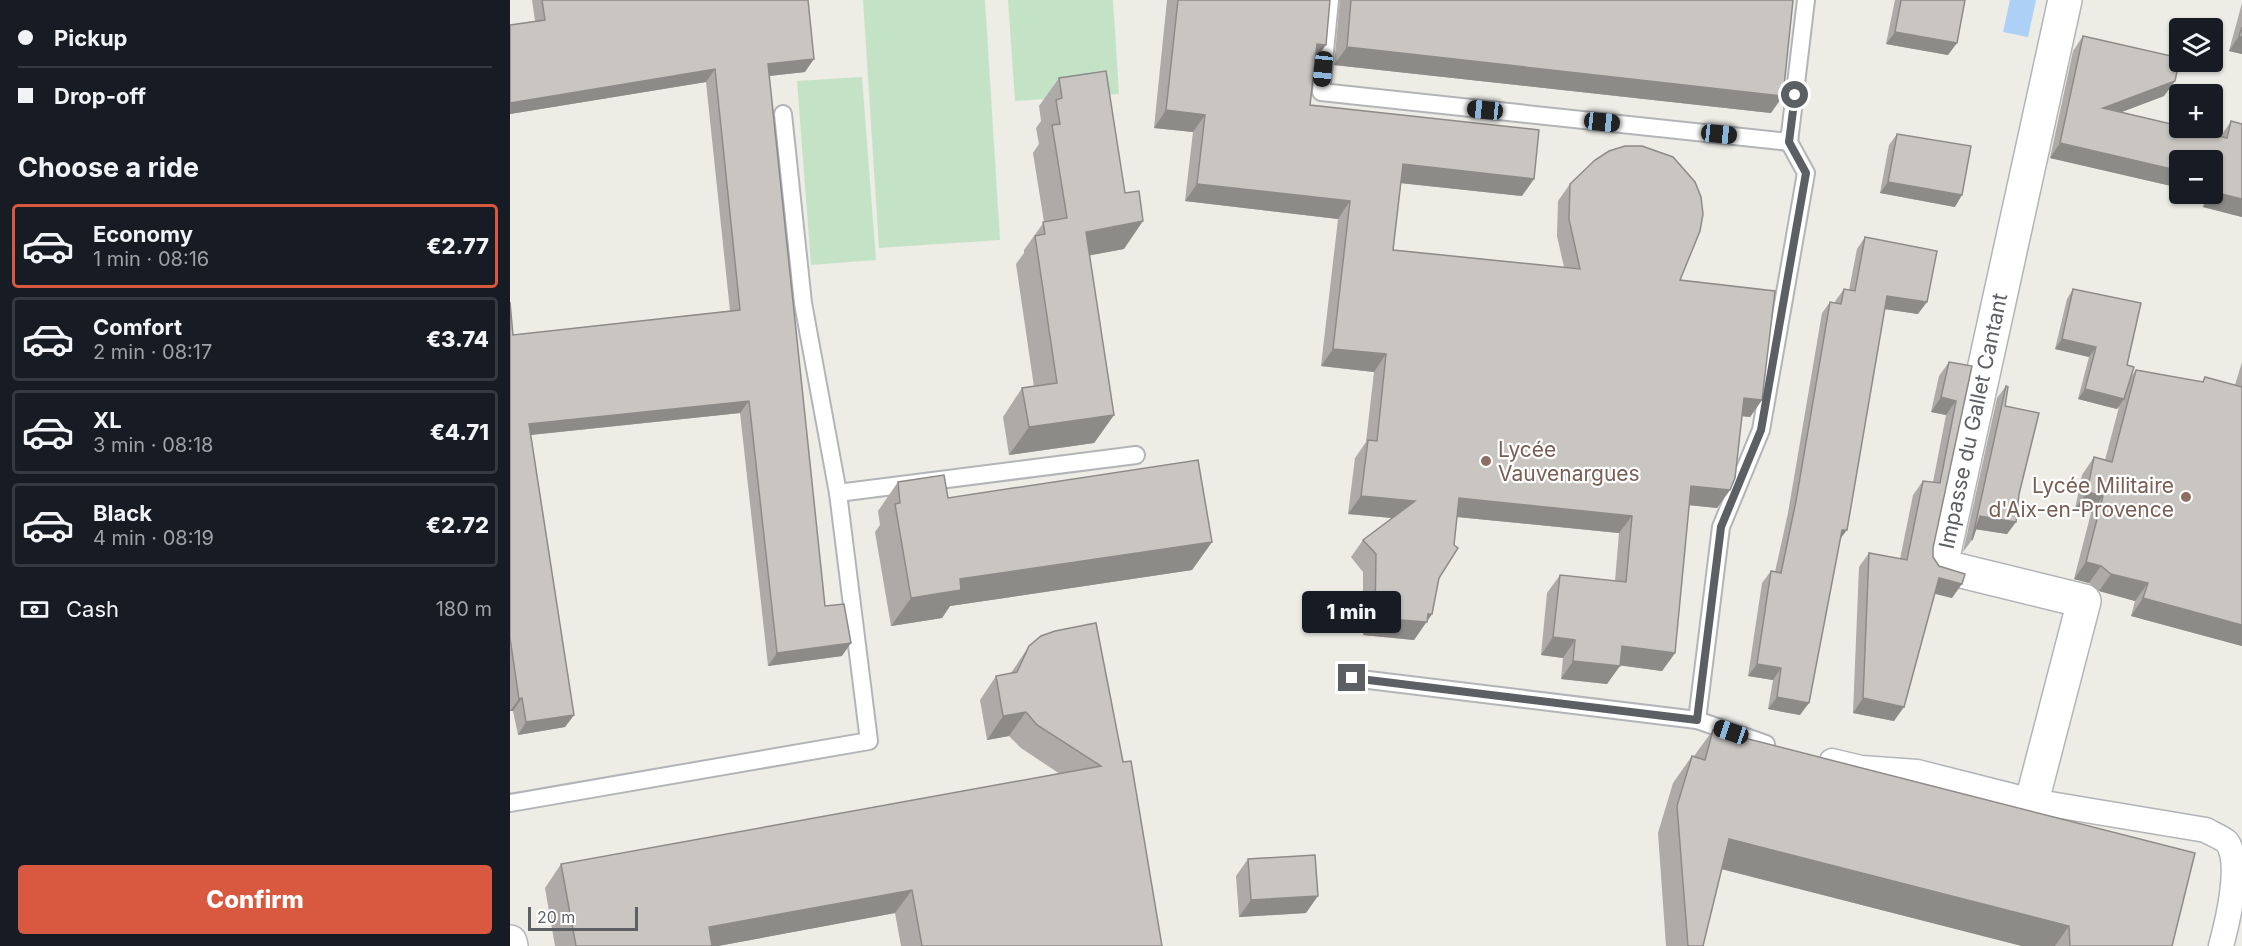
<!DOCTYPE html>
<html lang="en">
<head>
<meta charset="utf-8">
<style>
	:root { --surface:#171b24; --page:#20242c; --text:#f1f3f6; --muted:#9ea1a6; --line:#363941; --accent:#d85840 }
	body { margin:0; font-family:Inter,sans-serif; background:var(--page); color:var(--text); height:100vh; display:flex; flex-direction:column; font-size:22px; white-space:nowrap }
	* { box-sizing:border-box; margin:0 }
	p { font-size:20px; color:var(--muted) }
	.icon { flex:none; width:33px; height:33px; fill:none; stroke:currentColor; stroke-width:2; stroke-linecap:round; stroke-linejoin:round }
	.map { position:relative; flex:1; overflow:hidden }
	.sheet { display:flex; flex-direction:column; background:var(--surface); width:510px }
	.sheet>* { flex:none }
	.top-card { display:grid; align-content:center; height:132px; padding:0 18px; background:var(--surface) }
	.buttons { position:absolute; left:1659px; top:18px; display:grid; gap:12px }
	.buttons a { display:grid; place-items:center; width:54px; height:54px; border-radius:6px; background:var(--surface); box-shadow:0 2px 4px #0004; font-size:30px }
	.scale { position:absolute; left:18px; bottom:15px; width:110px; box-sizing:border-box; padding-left:6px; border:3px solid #5c5f64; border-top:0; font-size:16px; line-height:21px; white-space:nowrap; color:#5c5f64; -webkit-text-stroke:4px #fff; paint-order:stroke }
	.end { position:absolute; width:27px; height:27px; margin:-14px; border:8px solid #5c5f64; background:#fff; box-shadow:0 0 0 3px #fff }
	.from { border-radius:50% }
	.bubble { position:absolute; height:42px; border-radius:6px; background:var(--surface); box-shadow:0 2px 4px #0004; font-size:20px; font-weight:800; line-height:42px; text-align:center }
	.car { position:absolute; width:18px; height:36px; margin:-18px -9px; border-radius:8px; box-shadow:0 0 4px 2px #0007; background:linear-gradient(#222 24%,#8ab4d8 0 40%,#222 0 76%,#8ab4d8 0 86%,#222 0) }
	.top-card b { display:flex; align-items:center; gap:21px; height:57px; font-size:22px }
	.top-card b+b { border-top:2px solid var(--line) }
	.top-card i { width:15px; height:15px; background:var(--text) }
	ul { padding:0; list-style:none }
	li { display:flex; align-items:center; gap:18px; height:84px; margin:0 12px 9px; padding:0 6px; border:3px solid var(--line); border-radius:6px }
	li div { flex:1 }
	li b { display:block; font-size:22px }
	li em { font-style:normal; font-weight:800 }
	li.selected { border-color:var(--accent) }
	li>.icon { width:54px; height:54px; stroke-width:1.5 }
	h2 { padding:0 18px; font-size:27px; line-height:72px }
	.pay { display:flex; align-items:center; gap:15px; height:66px; padding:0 18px; font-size:22px }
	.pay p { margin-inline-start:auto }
	.cta { display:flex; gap:12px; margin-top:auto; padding:12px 18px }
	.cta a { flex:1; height:69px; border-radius:6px; background:var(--accent); color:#fff; font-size:24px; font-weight:800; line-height:69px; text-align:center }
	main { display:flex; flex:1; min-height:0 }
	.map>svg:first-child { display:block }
	.pitch { fill:#c4e3c6 }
	.water { fill:#acd0f6 }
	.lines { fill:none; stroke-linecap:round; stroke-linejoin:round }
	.service-casing { stroke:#b2b4b8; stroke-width:20 }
	.pedestrian-casing { stroke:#b2b4b8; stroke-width:27 }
	.minor-casing { stroke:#b2b4b8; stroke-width:36 }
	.secondary-casing { stroke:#b3b6bb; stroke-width:36 }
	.service { stroke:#fff; stroke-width:16 }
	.pedestrian { stroke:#fff; stroke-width:24 }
	.minor { stroke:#fff; stroke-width:33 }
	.secondary { stroke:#fff; stroke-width:33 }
	.wall { fill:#adaaa7 }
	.shaded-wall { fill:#8d8b88 }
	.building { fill:#c9c6c2; stroke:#8d8b88; stroke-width:1.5 }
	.route { stroke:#5c5f64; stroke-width:8 }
	.education-dot { fill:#8d6e63; stroke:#fff; stroke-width:2 }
	.labels { text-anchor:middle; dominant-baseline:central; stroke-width:4.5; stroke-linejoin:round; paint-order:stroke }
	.street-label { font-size:21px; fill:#5c5f64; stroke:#fff }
	.education-label { font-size:21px; fill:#785e54; stroke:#fff; text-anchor:start }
</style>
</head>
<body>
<main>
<section class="sheet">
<div class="top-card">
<b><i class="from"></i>Pickup</b>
<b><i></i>Drop-off</b>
</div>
<h2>Choose a ride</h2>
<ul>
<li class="selected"><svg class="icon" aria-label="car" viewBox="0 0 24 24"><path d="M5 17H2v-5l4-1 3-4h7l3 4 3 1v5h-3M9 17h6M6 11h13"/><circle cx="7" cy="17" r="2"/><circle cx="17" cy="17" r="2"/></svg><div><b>Economy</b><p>1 min · 08:16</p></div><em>€2.77</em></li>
<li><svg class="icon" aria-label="car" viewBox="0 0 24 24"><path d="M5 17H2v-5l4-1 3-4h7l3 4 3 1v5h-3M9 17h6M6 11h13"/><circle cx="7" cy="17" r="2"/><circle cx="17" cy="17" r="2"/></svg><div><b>Comfort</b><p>2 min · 08:17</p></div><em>€3.74</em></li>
<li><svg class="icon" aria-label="car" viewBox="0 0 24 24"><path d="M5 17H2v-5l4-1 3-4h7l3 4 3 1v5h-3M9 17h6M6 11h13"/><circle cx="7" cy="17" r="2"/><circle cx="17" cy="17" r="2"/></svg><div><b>XL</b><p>3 min · 08:18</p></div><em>€4.71</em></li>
<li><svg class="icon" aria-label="car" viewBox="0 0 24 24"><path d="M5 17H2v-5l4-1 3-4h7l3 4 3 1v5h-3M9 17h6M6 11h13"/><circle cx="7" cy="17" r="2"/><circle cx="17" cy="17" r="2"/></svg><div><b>Black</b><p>4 min · 08:19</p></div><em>€2.72</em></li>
</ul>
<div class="pay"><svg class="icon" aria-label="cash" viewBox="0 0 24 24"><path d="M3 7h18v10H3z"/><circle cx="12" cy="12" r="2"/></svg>Cash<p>180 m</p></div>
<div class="cta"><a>Confirm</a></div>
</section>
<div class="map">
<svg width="1732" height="946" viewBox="0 0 1732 946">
	<rect width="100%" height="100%" fill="#edece5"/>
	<g class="pitch">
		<path d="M353 0H475L490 240 369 248Z"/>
		<path d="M498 0H603L609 94 505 101Z"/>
		<path d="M352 77 366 260 301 265 287 81Z"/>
	</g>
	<path class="water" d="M1500 0H1526L1518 37 1493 32Z"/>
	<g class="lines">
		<defs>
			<g id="service">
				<path d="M820 0 811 92 1279 142 1296 0"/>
				<path d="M328 493 626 455"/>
				<path d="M842 678 1187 720 1211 527 1251 430 1296 173 1279 142"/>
				<path d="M1187 720 1256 744"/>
				<path d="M0 803 359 741 328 493 293 303 273 114"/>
			</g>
			<path id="pedestrian" d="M1322 761 1351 768 1407 772 1522 801 1696 830C1702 834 1711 837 1717 842 1732 863 1718 920 1711 946"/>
			<path id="minor" d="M1522 801 1574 601 1431 566 1555 0"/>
			<path id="secondary" d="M0 942 1 946"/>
		</defs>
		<use href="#service" class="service-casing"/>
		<use href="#pedestrian" class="pedestrian-casing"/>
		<use href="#minor" class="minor-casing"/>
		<use href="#secondary" class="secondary-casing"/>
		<use href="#service" class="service"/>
		<use href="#pedestrian" class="pedestrian"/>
		<use href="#minor" class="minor"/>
		<use href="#secondary" class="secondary"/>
	</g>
	<g class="wall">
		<path d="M22 0H298L295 72 259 76 315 606 332 656 258 666 230 413 21 435 64 715 55 727 8 735 3 711H0V302L3 335 220 311 196 82 0 114V25L25 21Z"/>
		<path d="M657 0H820L805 60 800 105 1012 196 891 183 883 250 1054 267 1047 236 1048 201 1060 184 1170 280 1252 400 1240 417 1232 416 1220 490 1207 508 1179 505 1165 653 1152 671 1110 665 1097 684 1051 679 1053 658 1031 655 1037 593 1050 575 1105 581 1109 533 947 517 929 578 922 614 904 640 853 635V572L841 557 853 540 883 518 838 514 845 458 856 442 864 372 811 366 828 219 675 201 683 132 644 128Z"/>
		<path d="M830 0H1283L1261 113 824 65Z"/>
		<path d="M1385 0H1455L1438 55 1376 44Z"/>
		<path d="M1732 3V54L1719 51Z"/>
		<path d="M1573 36 1665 81 1654 96 1611 112 1711 136 1721 121 1732 217 1693 207 1696 195 1691 194H1702V160H1670V188L1540 158 1563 51Z"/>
		<path d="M549 78 614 249 579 255 604 415 584 443 499 455 493 417 512 388 524 387 506 264 514 253V250L534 222 523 153 529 144 526 128 531 121 529 106Z"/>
		<path d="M1387 134 1445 207 1370 193 1379 145Z"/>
		<path d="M1355 237 1408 314 1375 309 1331 538 1290 715 1258 709 1263 680 1238 676 1252 583 1261 571 1265 572 1278 513 1312 313 1320 302H1325L1326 300 1334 289 1339 290 1347 249Z"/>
		<path d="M1563 289 1617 365 1621 377 1626 370 1692 382 1695 377 1725 385 1732 362V646L1621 616 1625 601 1589 591 1579 583 1564 579 1581 513 1565 509 1572 475 1584 457 1595 460 1609 407 1607 409 1568 399 1579 357 1545 349 1557 299Z"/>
		<path d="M1439 362 1462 366 1423 548V557L1442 598 1425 594 1384 721 1343 713 1349 567 1359 553 1390 559 1403 495 1413 481 1423 482 1436 415 1421 412 1429 376Z"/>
		<path d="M1496 386 1495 406 1509 494 1506 522 1497 534 1465 529 1462 540 1453 552 1487 398Z"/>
		<path d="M388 482 438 498 702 542 682 570 440 606 432 618 381 626 365 532 370 525 368 511Z"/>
		<path d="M519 646 613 762 652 946H391L385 913 208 946H45L35 888 51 864 550 774 511 748 499 736 477 740 470 700 486 676 501 673Z"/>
		<path d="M1203 730 1662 946H1512L1211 869 1193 946H1156L1148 833 1163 783 1182 756H1184Z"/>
		<path d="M738 859 796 913 729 917 726 876Z"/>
	</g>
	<g class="shaded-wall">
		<path d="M1385 32 1447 43 1438 55 1376 44Z"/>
		<path d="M1729 36 1732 37V54L1719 51Z"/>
		<path d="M807 44 816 45 803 63Z"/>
		<path d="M837 47 1273 96 1261 113 824 65Z"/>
		<path d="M304 59 295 72 249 77 258 64Z"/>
		<path d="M205 69 196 82 0 114V103Z"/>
		<path d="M1665 81 1654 96 1583 123 1593 108Z"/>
		<path d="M656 110 695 115 683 132 644 128Z"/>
		<path d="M1550 143 1670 171V188L1540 158Z"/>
		<path d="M893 164 1024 179 1012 196 880 182Z"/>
		<path d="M1378 182 1452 195 1445 207 1370 193Z"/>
		<path d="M687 184 840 201 828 219 675 201Z"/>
		<path d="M1703 192 1732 199V217L1693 207Z"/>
		<path d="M633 221 614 249 556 260 576 232Z"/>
		<path d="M1377 296 1417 302 1408 314 1368 308Z"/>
		<path d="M1552 339 1586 347 1579 357 1545 349Z"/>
		<path d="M823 349 876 354 864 372 811 366Z"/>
		<path d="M1575 389 1614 399 1607 409 1568 399Z"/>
		<path d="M1431 397 1446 401 1436 415 1421 412Z"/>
		<path d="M1234 398 1252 400 1240 417 1221 415Z"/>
		<path d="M239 401 230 413 10 436 19 424Z"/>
		<path d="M604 415 584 443 499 455 519 427Z"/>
		<path d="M1181 486 1220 490 1207 508 1168 504Z"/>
		<path d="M1577 492 1593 496 1581 513 1565 509Z"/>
		<path d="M851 496 905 501 893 519 838 514Z"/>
		<path d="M949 498 1122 516 1109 533 937 516Z"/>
		<path d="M1470 516 1506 522 1497 534 1464 529Z"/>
		<path d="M1332 530H1337L1328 542Z"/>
		<path d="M702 542 682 570 440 606 432 618 381 626 401 598 450 579Z"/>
		<path d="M1576 562 1591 566 1579 583 1564 579Z"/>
		<path d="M1601 574 1638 583 1625 601 1589 591Z"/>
		<path d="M1429 578 1452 584 1442 598 1419 592Z"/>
		<path d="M1633 598 1732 625V646L1621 616Z"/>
		<path d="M918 614H922L904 640 853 635 865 618Z"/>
		<path d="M1043 637 1065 640 1053 658 1031 655Z"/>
		<path d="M341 643 332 656 258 666 267 653Z"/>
		<path d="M1112 646 1165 653 1152 671 1099 664Z"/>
		<path d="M1063 661 1110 666 1097 684 1051 679Z"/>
		<path d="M1247 664 1271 668 1263 680 1238 676Z"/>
		<path d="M1267 697 1299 703 1290 715 1258 709Z"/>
		<path d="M12 698 3 711H0L9 699Z"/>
		<path d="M1353 698 1394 707 1384 721 1343 713Z"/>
		<path d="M516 712 499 736 477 740 493 716Z"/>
		<path d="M64 715 55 727 8 735 16 722Z"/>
		<path d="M1219 839 1559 926 1545 946H1512L1200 866Z"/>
		<path d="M402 890 385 913 208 946H186L199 927Z"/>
		<path d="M808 896 796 913 729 917 741 900Z"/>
	</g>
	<g class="building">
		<path d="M32 0H298L304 59 258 64 315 606 334 604 341 643 267 653 239 401 19 424 64 715 16 722 12 698 9 699 0 638V302L3 335 230 310 205 69 0 103V25L35 20Z"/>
		<path d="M668 0H820L816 45 807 44 800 105 1029 130 1024 179 893 164 883 250 1070 269 1059 219 1060 184 1085 160 1099 151 1115 146H1132L1163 157 1185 182 1191 197 1193 214 1190 231 1170 280 1265 291 1252 400 1234 398 1225 478 1220 490 1181 486 1165 653 1112 646 1110 666 1063 661 1065 640 1043 637 1050 575 1116 582 1122 516 949 498 944 545 948 548 929 578 922 614H918L917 622 865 618 866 554 853 540 905 501 851 496 858 440 867 441 876 354 823 349 840 201 687 184 695 115 656 110Z"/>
		<path d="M841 0H1283L1273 96 837 47Z"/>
		<path d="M1391 0H1455L1447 43 1385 32Z"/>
		<path d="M1732 27V37L1729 36Z"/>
		<path d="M1573 36 1670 58 1665 81 1593 108 1670 126V128H1674L1717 138 1721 121 1732 124V199L1703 192 1706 180 1702 179V160H1670V171L1550 143Z"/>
		<path d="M596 71 615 193 629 191 633 221 576 232 604 415 519 427 512 388 547 383 525 236 535 234 533 222 557 218 542 125 550 124 546 100 552 98 549 78Z"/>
		<path d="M1387 134 1461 146 1452 195 1378 182Z"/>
		<path d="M1355 237 1427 251 1417 302 1377 296 1337 530H1332L1299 703 1267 697 1271 668 1247 664 1261 571 1271 573 1286 501 1320 302 1331 304 1334 289 1345 291Z"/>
		<path d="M1563 289 1631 303 1617 365 1624 367 1614 399 1575 389 1586 347 1552 339Z"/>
		<path d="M1439 362 1462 366 1423 548V557L1429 566 1455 574 1452 584 1429 578 1394 707 1353 698 1359 553 1397 560 1413 481 1430 483 1446 401 1431 397Z"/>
		<path d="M1626 370 1693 382 1695 377 1732 387V625L1633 598 1638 583 1601 574 1591 566 1576 562 1593 496 1577 492 1584 457 1602 462Z"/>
		<path d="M1496 386 1498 387 1495 406 1529 413 1509 494 1506 522 1470 516 1462 540Z"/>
		<path d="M688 460 702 542 450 579 451 590 401 598 385 504 390 503 388 482 434 475 438 498Z"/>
		<path d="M586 623 613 762 621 761 652 946H412L402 890 199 927 202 946H66L51 864 591 766 527 725 516 712 493 716 486 676 507 672 519 646 531 636 545 631Z"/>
		<path d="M1203 730 1685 853 1662 946H1560L1559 926 1219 839 1193 946H1178L1167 806 1182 756 1195 760Z"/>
		<path d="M805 855 808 896 741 900 738 859Z"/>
	</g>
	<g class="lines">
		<path class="route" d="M842 678 1187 720 1211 527 1251 430 1296 173 1279 142 1285 95"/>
	</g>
	<g class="education-dot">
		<circle cx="976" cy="461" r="6"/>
		<circle cx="1676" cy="497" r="6"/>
	</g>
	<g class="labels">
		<g class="street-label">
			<text transform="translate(1463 421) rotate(-78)">Impasse du Gallet Cantant</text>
		</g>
		<g class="education-label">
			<text x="988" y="449">Lycée<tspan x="988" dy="24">Vauvenargues</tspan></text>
			<text x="1664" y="485" text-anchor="end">Lycée Militaire<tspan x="1664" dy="24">d'Aix-en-Provence</tspan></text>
		</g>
	</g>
</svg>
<div class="buttons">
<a><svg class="icon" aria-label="layers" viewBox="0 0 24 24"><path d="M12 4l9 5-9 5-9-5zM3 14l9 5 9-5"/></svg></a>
<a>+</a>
<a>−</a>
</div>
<div class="scale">20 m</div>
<i class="end from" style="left:1285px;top:95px"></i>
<i class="end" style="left:842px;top:678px"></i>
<div class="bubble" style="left:792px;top:591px;width:99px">1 min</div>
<i class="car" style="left:813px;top:69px;rotate:186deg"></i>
<i class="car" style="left:975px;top:110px;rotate:276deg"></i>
<i class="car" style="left:1092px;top:122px;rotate:96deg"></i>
<i class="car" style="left:1209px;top:134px;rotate:96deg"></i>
<i class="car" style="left:1221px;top:732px;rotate:289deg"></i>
</div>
</main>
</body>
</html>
